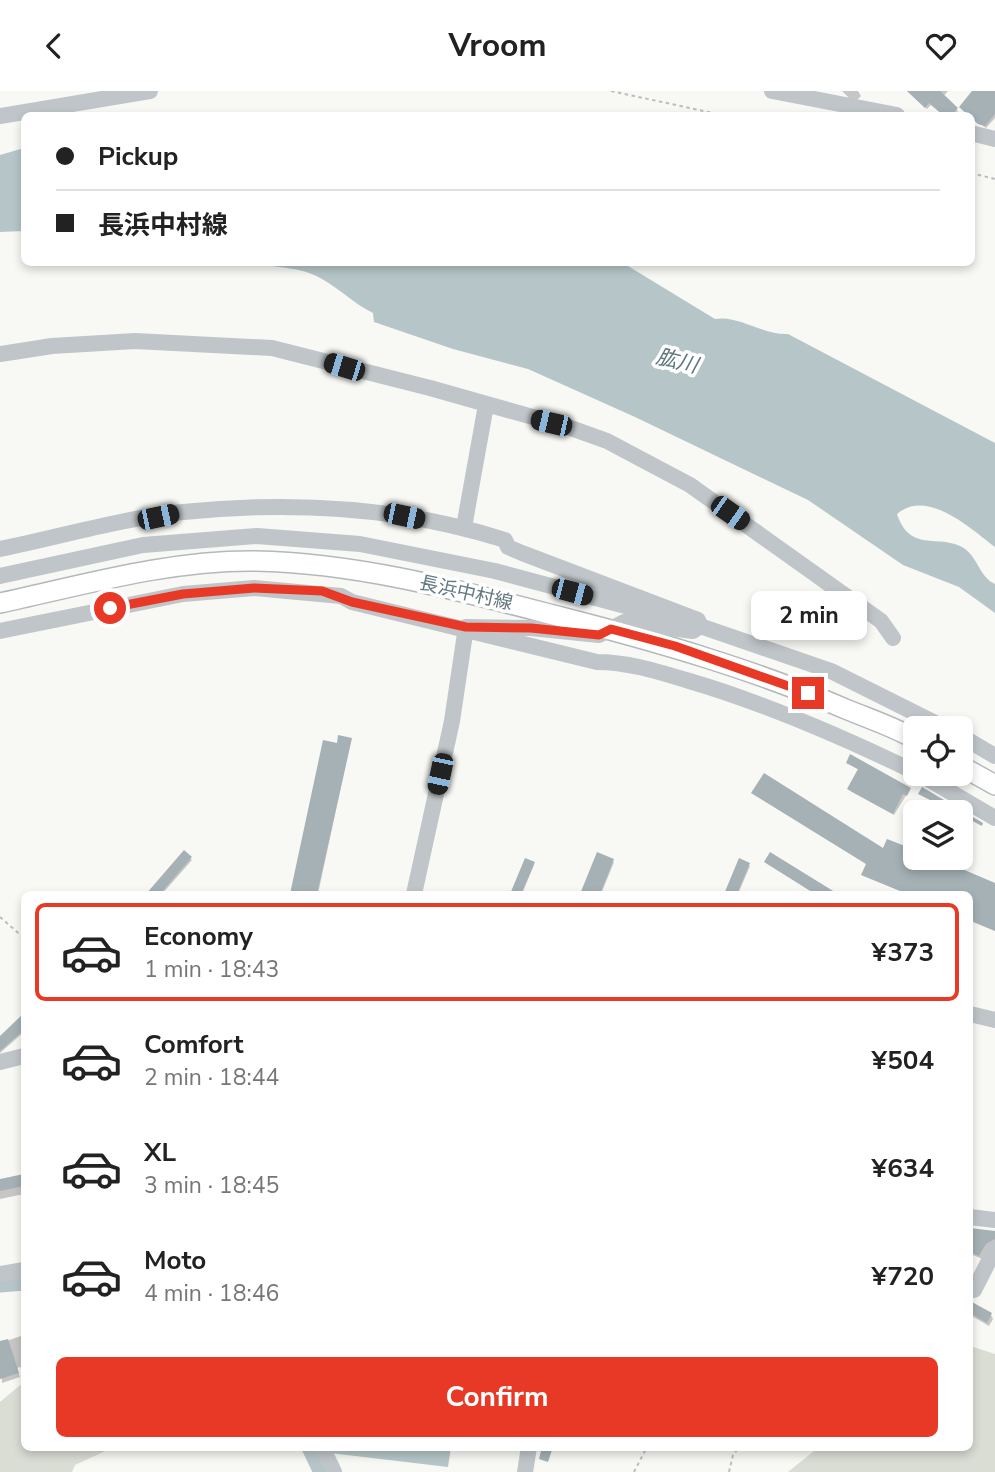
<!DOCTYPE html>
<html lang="en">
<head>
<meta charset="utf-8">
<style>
	:root { --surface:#fff; --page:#f2f2f2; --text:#222; --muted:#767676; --line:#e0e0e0; --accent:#e83926 }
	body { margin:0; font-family:"Nunito Sans","Noto Sans JP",sans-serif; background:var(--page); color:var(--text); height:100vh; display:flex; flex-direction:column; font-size:26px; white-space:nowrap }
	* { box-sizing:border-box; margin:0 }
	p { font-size:23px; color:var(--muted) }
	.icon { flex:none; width:38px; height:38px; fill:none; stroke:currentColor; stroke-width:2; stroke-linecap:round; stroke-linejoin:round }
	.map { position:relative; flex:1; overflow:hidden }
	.panel { position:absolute; left:21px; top:800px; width:952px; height:560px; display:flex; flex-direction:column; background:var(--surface); border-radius:10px; box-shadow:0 4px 10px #0003 }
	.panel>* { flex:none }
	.guide { position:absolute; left:21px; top:21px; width:954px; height:154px; border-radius:10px; box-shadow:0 4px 10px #0003; display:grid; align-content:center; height:154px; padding:0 35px; background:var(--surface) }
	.buttons { position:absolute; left:903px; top:625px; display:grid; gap:14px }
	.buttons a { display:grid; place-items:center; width:70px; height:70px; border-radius:10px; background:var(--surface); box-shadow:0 4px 10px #0003; font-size:35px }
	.end { position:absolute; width:32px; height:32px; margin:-16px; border:9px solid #e83926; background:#fff; box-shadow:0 0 0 4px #fff }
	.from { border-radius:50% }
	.bubble { position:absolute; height:49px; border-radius:10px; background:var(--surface); box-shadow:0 4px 10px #0003; font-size:23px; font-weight:700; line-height:49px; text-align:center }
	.car { position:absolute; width:21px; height:42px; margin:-21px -10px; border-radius:9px; box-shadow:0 0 5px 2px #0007; background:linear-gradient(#222 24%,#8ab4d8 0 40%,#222 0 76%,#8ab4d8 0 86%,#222 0) }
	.guide b { display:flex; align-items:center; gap:24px; height:66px; font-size:26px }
	.guide b+b { border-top:2px solid var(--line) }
	.guide i { width:18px; height:18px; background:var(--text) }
	ul { padding:12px 0 0; list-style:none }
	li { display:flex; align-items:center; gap:21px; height:98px; margin:0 14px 10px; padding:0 21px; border:4px solid transparent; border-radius:10px }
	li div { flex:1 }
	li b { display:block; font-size:26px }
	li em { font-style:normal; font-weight:700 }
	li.active { border-color:var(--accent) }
	li>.icon { width:63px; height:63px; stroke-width:1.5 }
	.action { display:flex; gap:14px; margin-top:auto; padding:14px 35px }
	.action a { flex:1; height:80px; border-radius:10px; background:var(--accent); color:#fff; font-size:28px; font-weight:700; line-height:80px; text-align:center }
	header { display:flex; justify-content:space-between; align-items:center; height:91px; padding:0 35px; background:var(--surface); font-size:32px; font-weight:700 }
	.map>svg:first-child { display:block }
	.green { fill:#d9ddd4 }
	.water { fill:#b6c6c8 }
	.shadow { fill:#0003 }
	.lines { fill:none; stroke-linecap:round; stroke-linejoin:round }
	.river { stroke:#b6c6c8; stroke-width:21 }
	.building { fill:#a5b1b5 }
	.major-casing { stroke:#b2b9bc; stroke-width:22 }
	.path { stroke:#b9bec0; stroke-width:2; stroke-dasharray:3.5 3.5; stroke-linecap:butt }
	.minor { stroke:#bfc5c8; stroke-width:16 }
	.major { stroke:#fff; stroke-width:19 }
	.route { stroke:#e83926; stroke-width:9 }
	.labels { text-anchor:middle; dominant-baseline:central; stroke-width:7; stroke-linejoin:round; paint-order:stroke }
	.street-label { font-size:19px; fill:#627881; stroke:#fff }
	.water-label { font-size:21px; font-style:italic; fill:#5d777c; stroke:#fff }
</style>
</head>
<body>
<header><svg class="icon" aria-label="back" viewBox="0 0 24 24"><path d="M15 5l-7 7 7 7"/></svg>Vroom<svg class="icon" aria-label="heart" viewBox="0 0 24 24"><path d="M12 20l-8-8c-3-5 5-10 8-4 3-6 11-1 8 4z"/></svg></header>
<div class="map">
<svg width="995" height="1381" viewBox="0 0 995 1381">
	<rect width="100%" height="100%" fill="#f8f8f5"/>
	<g class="green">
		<path d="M970 1255 995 1263V1381H788L819 1356H970Z"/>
		<path d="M24 1291V1356L112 1357 75 1374 72 1381H0V1311Z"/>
	</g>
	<g class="water">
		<path d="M24 57V140L0 141V64Z"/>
		<path d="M258 172H623L715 228C739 224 762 244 788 243L995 352V456C970 437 927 397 897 423 910 462 938 443 962 456 978 465 979 486 995 493V522L959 496 903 474 808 409 635 326 528 278 453 258 374 231 373 222C353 212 340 198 322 188 300 175 279 178 258 172Z"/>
		<path d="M328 1356H451L448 1376 330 1362Z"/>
	</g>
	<g class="shadow">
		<path d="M842 0H858L861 5 857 9 850 8Z"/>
		<path d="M907 0H948L943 6 958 20 954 24H943L931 14 927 18Z"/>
		<path d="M974 0H995V27L986 37 971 27Z"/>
		<path d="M351 649 318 803H292L324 651 338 655Z"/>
		<path d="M849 673 910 698 894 724 850 700 859 679Z"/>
		<path d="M888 750 915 762V766L995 795V840L970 830V803H907L864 785Z"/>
		<path d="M184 762 192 769 162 803H148Z"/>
		<path d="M598 763 614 771 601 803H582Z"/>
		<path d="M526 769 534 774 522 803H512Z"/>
		<path d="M740 770 750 775 738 803H726Z"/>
		<path d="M24 924V941L0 962V948Z"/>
		<path d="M24 1084V1103L0 1108V1089Z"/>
		<path d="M970 1138 995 1142V1153L982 1168 973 1164 970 1178Z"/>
		<path d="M970 1210 991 1224 993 1228 989 1235 970 1224Z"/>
		<path d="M24 1244V1275L17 1277 20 1286 2 1292 0 1252Z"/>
	</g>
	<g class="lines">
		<g class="river">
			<path d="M0 1191 24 1189"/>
			<path d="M312 1356 324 1381"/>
		</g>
	</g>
	<g class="building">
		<path d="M907 0H940L958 17 951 24H943L929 12 925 17Z"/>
		<path d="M972 0H995V23L985 35 978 33 959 16Z"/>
		<path d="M338 644 352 647 317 803H290L323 649 337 652Z"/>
		<path d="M850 663 911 697 907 705 903 703 893 723 847 698 858 678 846 672Z"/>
		<path d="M764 682 883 757 887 748 915 759V766H934L995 792V840L970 829V803H908L861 784 866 773 751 702Z"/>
		<path d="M922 696 983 732 982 735 961 724V721H954L918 703Z"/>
		<path d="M184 759 192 766 160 803H146Z"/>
		<path d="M597 761 614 768 600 803H580Z"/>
		<path d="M770 761 838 803H815L764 771Z"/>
		<path d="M525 767 535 771 521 803H510Z"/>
		<path d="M739 767 750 772 737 803H724Z"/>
		<path d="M24 922V939L0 960V945Z"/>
		<path d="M24 1083V1095L0 1100V1088Z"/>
		<path d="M970 1137 995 1140V1148L986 1153 979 1165 970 1161Z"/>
		<path d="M970 1210 992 1222 987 1232 970 1222Z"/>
		<path d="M8 1248 19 1282 0 1288V1250Z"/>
		<path d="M542 1356H553L548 1371 539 1368Z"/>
	</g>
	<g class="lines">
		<defs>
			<g id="major">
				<path d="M0 512C83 494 169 469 255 470 360 472 461 500 561 526 659 551 755 579 848 619 870 628 894 636 915 648"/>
				<path d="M961 675 995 694"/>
			</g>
		</defs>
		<use href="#major" class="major-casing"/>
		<g class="path">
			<path d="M611 0 722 24"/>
			<path d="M971 82 995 88"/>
			<path d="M0 826 24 847"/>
			<path d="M634 1381 647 1356"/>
			<path d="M729 1381 733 1364 739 1356"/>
		</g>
		<g class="minor">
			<path d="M772 0 897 24"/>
			<path d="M0 25 150 0"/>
			<path d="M971 42 995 48"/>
			<path d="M0 263 52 255 135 250 272 257 430 297 568 336 607 350 690 394 881 530 893 547"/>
			<path d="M464 436 486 314"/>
			<path d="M0 458C59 446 123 427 183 421 291 410 402 416 505 449L508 456 522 462 698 529 700 535 693 540 624 531 599 544 531 537 466 536 452 630 414 803"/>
			<path d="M0 485 143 454 257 445 360 453 495 480 700 535 831 580 945 637"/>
			<path d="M0 540 183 503 254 497 341 505 352 511 597 571C627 571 656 580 686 589 765 612 841 645 915 681"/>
			<path d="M961 645 995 665"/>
			<path d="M918 682 995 727"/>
			<path d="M970 923 995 929"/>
			<path d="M0 971 24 965"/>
			<path d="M970 1126 995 1129"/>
			<path d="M0 1183 24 1179"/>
			<path d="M974 1199 995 1158"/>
			<path d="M322 1356 334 1381"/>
			<path d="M525 1381 529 1356"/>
		</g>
		<use href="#major" class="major"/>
	</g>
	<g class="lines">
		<path class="route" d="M110 517 183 503 254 497 322 500 352 511 466 536 531 537 599 544 611 538 675 555 808 602"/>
	</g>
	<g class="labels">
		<g class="street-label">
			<text transform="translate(466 502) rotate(13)">長浜中村線</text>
		</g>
		<g class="water-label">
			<text transform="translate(677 270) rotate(14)">肱川</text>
		</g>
	</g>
</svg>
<div class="buttons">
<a><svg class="icon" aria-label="locate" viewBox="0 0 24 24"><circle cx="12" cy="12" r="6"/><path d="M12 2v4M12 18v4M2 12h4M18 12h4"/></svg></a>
<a><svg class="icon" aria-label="layers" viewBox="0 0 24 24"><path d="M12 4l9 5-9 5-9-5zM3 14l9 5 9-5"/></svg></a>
</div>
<i class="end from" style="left:110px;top:517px"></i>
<i class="end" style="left:808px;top:602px"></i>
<div class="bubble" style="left:751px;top:500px;width:116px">2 min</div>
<i class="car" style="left:344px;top:276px;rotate:287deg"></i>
<i class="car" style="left:551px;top:332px;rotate:283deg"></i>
<i class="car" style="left:730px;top:422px;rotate:125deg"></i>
<i class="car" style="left:404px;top:425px;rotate:102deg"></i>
<i class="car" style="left:158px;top:426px;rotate:78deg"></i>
<i class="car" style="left:572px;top:501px;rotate:105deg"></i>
<i class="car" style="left:440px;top:683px;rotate:192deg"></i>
<div class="guide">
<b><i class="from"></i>Pickup</b>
<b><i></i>長浜中村線</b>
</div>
<section class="panel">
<ul>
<li class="active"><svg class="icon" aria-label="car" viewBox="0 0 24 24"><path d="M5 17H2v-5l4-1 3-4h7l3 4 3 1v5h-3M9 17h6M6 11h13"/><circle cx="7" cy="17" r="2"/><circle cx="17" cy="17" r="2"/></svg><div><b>Economy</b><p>1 min · 18:43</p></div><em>¥373</em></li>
<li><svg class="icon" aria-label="car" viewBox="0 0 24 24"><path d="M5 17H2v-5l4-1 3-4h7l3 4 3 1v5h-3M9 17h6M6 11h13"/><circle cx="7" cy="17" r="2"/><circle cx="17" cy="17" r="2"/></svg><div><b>Comfort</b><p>2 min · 18:44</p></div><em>¥504</em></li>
<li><svg class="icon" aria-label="car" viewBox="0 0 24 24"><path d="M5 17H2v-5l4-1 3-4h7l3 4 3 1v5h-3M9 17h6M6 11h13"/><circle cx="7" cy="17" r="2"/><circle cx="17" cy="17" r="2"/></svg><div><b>XL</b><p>3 min · 18:45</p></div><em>¥634</em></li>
<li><svg class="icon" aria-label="car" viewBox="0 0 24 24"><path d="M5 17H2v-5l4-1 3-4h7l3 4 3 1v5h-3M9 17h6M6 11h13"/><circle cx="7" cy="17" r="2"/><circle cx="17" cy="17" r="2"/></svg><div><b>Moto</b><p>4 min · 18:46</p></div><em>¥720</em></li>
</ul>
<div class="action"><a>Confirm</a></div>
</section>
</div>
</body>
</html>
